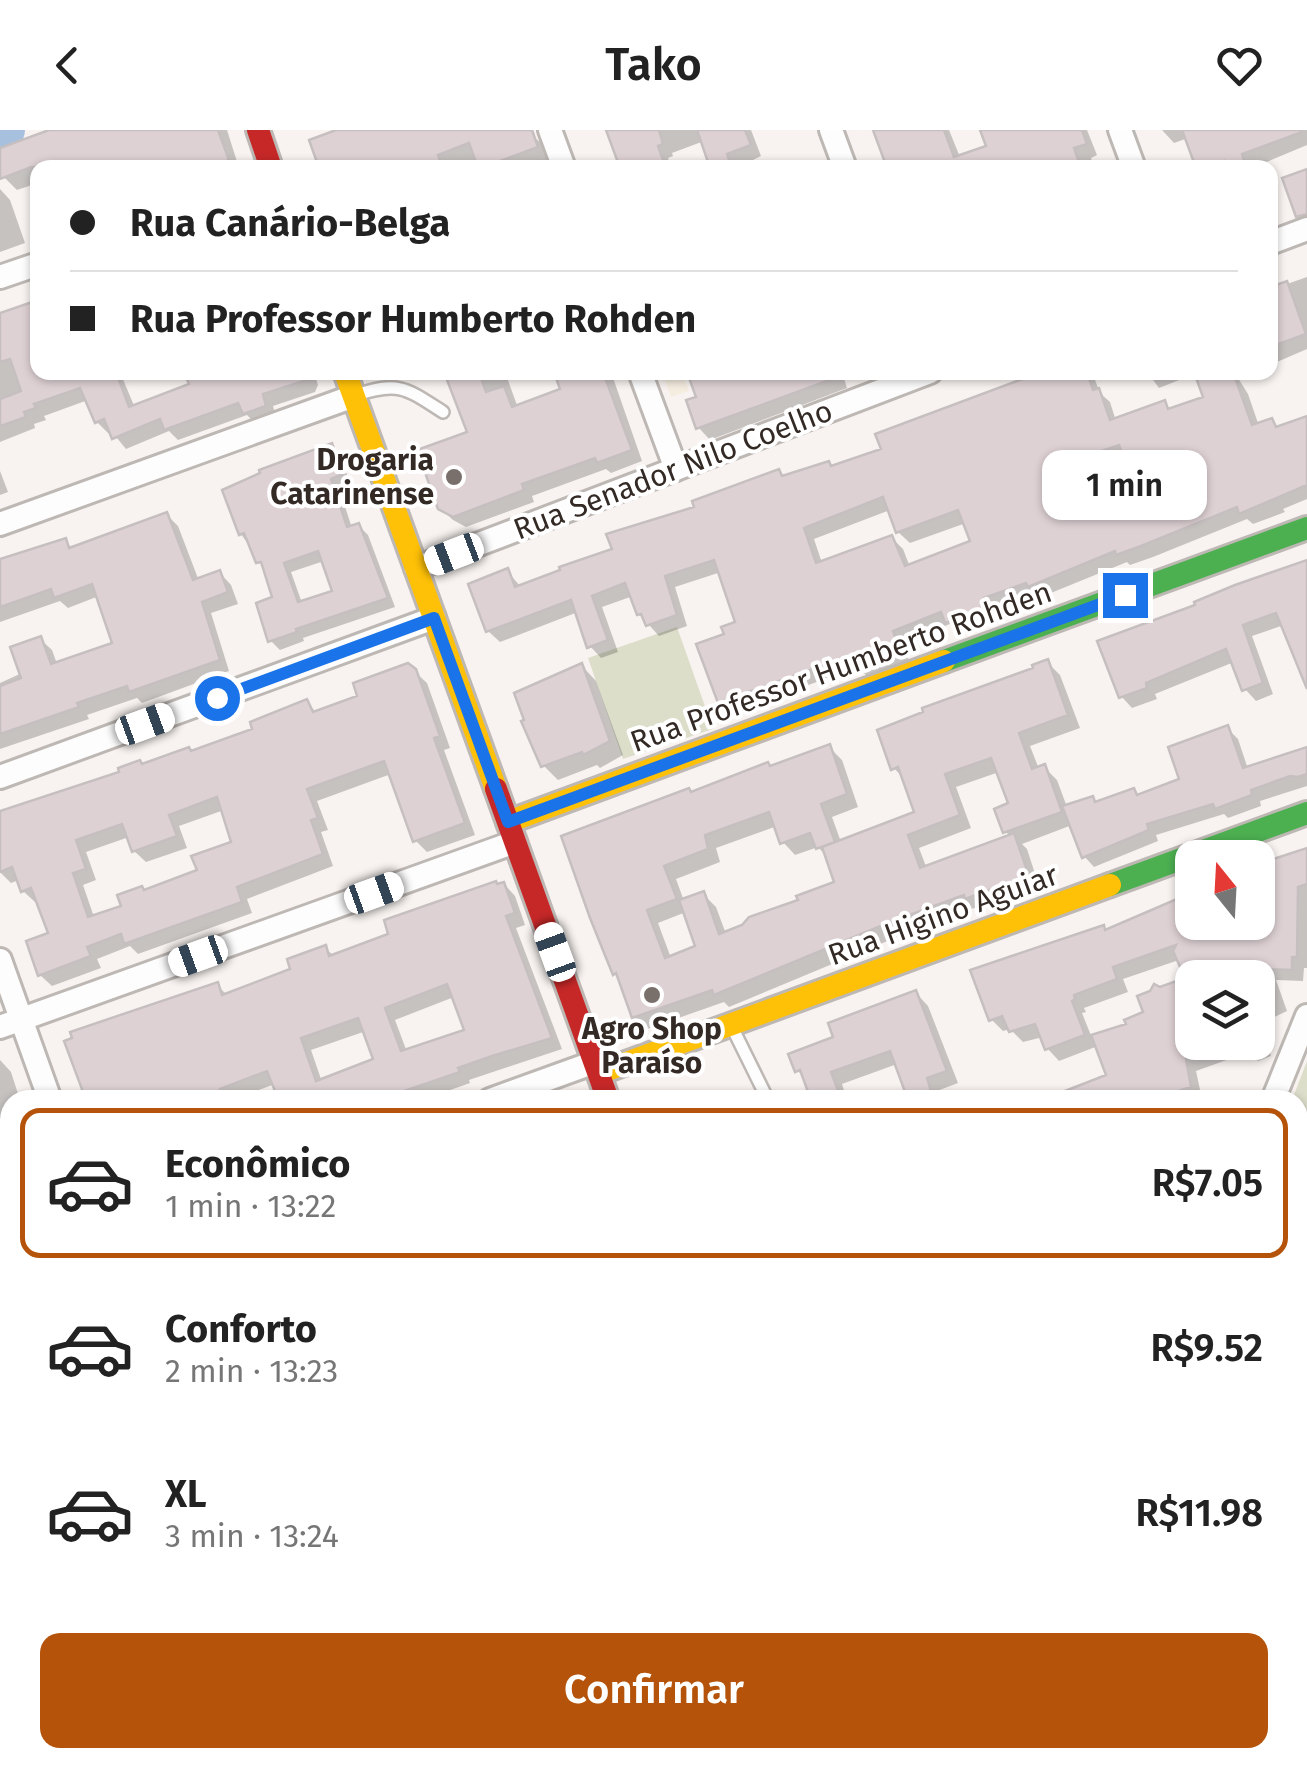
<!DOCTYPE html>
<html lang="pt">
<head>
<meta charset="utf-8">
<style>
	:root { --surface:#fff; --page:#f2f2f2; --text:#222; --muted:#767676; --line:#e0e0e0; --accent:#b45309 }
	body { margin:0; font-family:"Fira Sans",sans-serif; background:var(--page); color:var(--text); height:100vh; display:flex; flex-direction:column; font-size:38px; white-space:nowrap }
	* { box-sizing:border-box; margin:0 }
	p { font-size:32px; color:var(--muted) }
	.icon { flex:none; width:55px; height:55px; fill:none; stroke:currentColor; stroke-width:2; stroke-linecap:round; stroke-linejoin:round }
	.map { position:relative; flex:1; overflow:hidden }
	.details { position:absolute; left:0px; top:960px; width:1308px; height:678px; display:flex; flex-direction:column; background:var(--surface); border-radius:30px 30px 0 0; box-shadow:0 2px 8px #0004 }
	.details>* { flex:none }
	.guide { position:absolute; left:30px; top:30px; width:1248px; height:220px; border-radius:20px; box-shadow:0 2px 8px #0004; display:grid; align-content:center; height:220px; padding:0 40px; background:var(--surface) }
	.needle { width:65px; rotate:342deg }
	.tools { position:absolute; left:1175px; top:710px; display:grid; gap:20px }
	.tools a { display:grid; place-items:center; width:100px; height:100px; border-radius:20px; background:var(--surface); box-shadow:0 2px 8px #0004; font-size:50px }
	.end { position:absolute; width:45px; height:45px; margin:-22px; border:12px solid #1a73e8; background:#fff; box-shadow:0 0 0 5px #fff }
	.from { border-radius:50% }
	.bubble { position:absolute; height:70px; border-radius:20px; background:var(--surface); box-shadow:0 2px 8px #0004; font-size:32px; font-weight:600; line-height:70px; text-align:center }
	.car { position:absolute; width:30px; height:60px; margin:-30px -15px; border-radius:12px; box-shadow:0 0 8px 2px #0007; background:linear-gradient(#fff 24%,#345 0 40%,#fff 0 76%,#345 0 86%,#fff 0) }
	.guide b { display:flex; align-items:center; gap:35px; height:95px; font-size:38px }
	.guide b+b { border-top:2px solid var(--line) }
	.guide i { width:25px; height:25px; background:var(--text) }
	ul { padding:18px 0 0; list-style:none }
	li { display:flex; align-items:center; gap:30px; height:150px; margin:0 20px 15px; padding:0 20px; border:5px solid transparent; border-radius:20px }
	li div { flex:1 }
	li b { display:block; font-size:38px }
	li em { font-style:normal; font-weight:600 }
	li.on { border-color:var(--accent) }
	li>.icon { width:90px; height:90px; stroke-width:1.5 }
	.cta { display:flex; gap:20px; margin-top:auto; padding:20px 40px }
	.cta a { flex:1; height:115px; border-radius:20px; background:var(--accent); color:#fff; font-size:40px; font-weight:600; line-height:115px; text-align:center }
	header { display:flex; justify-content:space-between; align-items:center; height:130px; padding:0 40px; background:var(--surface); font-size:45px; font-weight:600 }
	.map>svg:first-child { display:block }
	.education { fill:#f6ede1 }
	.green { fill:#dcdeca }
	.shadow { fill:#0003; fill-rule:evenodd }
	.lines { fill:none; stroke-linecap:round; stroke-linejoin:round }
	.river { stroke:#a6c0dd; stroke-width:40 }
	.building { fill:#ded1d4; stroke:#c6bfc0; stroke-width:2.5; fill-rule:evenodd }
	.lane-casing { stroke:#beb8b4; stroke-width:16 }
	.street-casing { stroke:#beb8b4; stroke-width:28 }
	.fast-casing { stroke:#beb8b4; stroke-width:28 }
	.slow-casing { stroke:#beb8b4; stroke-width:28 }
	.jam-casing { stroke:#beb8b4; stroke-width:28 }
	.lane { stroke:#fefdfd; stroke-width:11 }
	.street { stroke:#fefdfd; stroke-width:22 }
	.fast { stroke:#4caf50; stroke-width:22 }
	.slow { stroke:#ffc107; stroke-width:22 }
	.jam { stroke:#c62828; stroke-width:22 }
	.route { stroke:#1a73e8; stroke-width:12 }
	.poi-dot { fill:#79706c; stroke:#fff; stroke-width:4 }
	.labels { text-anchor:middle; dominant-baseline:central; stroke-width:8; stroke-linejoin:round; paint-order:stroke }
	.poi-label { font-size:30px; font-weight:bold; fill:#342a25; stroke:#fff; text-anchor:end }
	.street-label { font-size:30px; fill:#342a25; stroke:#fff }
</style>
</head>
<body>
<header><svg class="icon" aria-label="back" viewBox="0 0 24 24"><path d="M15 5l-7 7 7 7"/></svg>Tako<svg class="icon" aria-label="heart" viewBox="0 0 24 24"><path d="M12 20l-8-8c-3-5 5-10 8-4 3-6 11-1 8 4z"/></svg></header>
<div class="map">
<svg width="1307" height="1637" viewBox="0 0 1307 1637">
	<rect width="100%" height="100%" fill="#f8f3f0"/>
	<path class="education" d="M662 243H682L689 261 671 267Z"/>
	<g class="green">
		<path d="M677 497 713 599 623 629 588 528Z"/>
		<path d="M1307 931V1045L1298 1069V970H1292Z"/>
		<path d="M1307 1545V1591L1298 1593V1548Z"/>
		<path d="M1029 1628H1080L1077 1637H1025Z"/>
	</g>
	<g class="shadow">
		<path d="M57 0H227L239 38H38V53L17 60 4 47 0 21Z"/>
		<path d="M344 0H525L545 16 551 31 532 38H481L477 29 455 38H321Z"/>
		<path d="M605 0H751L761 26 737 38H713L704 11 672 23 673 26 668 28 671 38H623L611 6Z"/>
		<path d="M877 0H949L960 27 989 18 982 0H1087L1097 25 1091 28 1094 38H890Z"/>
		<path d="M1162 0H1307V15L1252 38H1199L1188 8 1174 13Z"/>
		<path d="M0 59 10 70 25 113 0 122Z"/>
		<path d="M1307 147V219L1270 235V160Z"/>
		<path d="M0 185 38 242H120L135 278 314 242 318 255 315 262 273 276 276 287 256 294 247 285 178 310 169 301 126 319 112 302 108 303 97 292 88 270 44 286 46 290 34 294 35 298 0 312Z"/>
		<path d="M447 242H505L518 278 564 261 557 242H611L642 331 611 343 606 339 532 366 534 372 466 397 453 390 440 378 470 303Z"/>
		<path d="M842 242 847 258 710 310 699 298V268Z"/>
		<path d="M1054 242H1092L1100 263 1110 272 1116 291 1164 273 1171 281 1206 268 1197 243 1159 258 1147 242H1252L1238 248 1248 264 1259 296 1272 291 1279 299 1307 289V369L1283 379 1285 382 1253 394 1247 389 1153 427 1130 435 1127 432 1041 467 1038 464 994 480 998 489 959 503 950 494 903 513 910 534 870 549 858 537 731 583 720 572 727 505 738 493 721 442 675 457 687 496 659 506 639 484 633 466 602 477 618 522 601 528 590 516 578 482 500 512 488 501 507 441 521 457 615 420 778 342 784 348 833 338 884 320ZM1126 327 1136 354 1095 369 1085 341ZM890 380 898 402 910 413 966 393 974 413 910 437 903 419 891 407 822 433 814 409Z"/>
		<path d="M331 316 340 325 350 353 339 358 352 398 359 396 368 405 395 477 303 508 304 511 280 520 271 511 275 469 265 438 241 404ZM324 431 336 462 302 473 291 442Z"/>
		<path d="M0 341 8 362 0 365Z"/>
		<path d="M167 385 178 396 199 451 220 443 231 455 238 474 211 483 229 541 142 573 137 568 87 585 89 589 0 619V553L22 543 40 509 52 520 57 534 116 514 99 466 68 478 60 471 0 492V434L65 411 73 419Z"/>
		<path d="M1307 431V541L1284 495 1252 506 1273 564 1256 571 1245 559 1234 532 1155 564 1157 569 1132 578 1121 566Z"/>
		<path d="M1047 532 1060 545 1080 598 1030 616 1039 639 1044 637 1057 650 1067 677 1092 669 1097 674 1134 661 1139 666 1182 651 1227 598 1238 609 1248 639 1307 618V656L1260 671 1261 676 1228 688 1224 684 1156 705 1158 711 1094 737 1084 726 1072 695 1022 714 1027 719 1040 759 980 780 977 777 902 805 729 877 724 872 647 899 634 887 621 849 615 843 692 664 829 617 842 630 858 677 832 687 841 712 917 684 905 650 894 638ZM999 642 1011 675 1006 702 1011 707 927 739 919 718 971 698 956 657ZM777 696 783 712 795 725 818 717 828 728 837 754 726 804 716 777 703 764 684 771 676 749 720 732 716 718ZM686 782 699 818 671 828 658 793Z"/>
		<path d="M582 536 596 551 623 625 600 638 597 635 558 650 543 635Z"/>
		<path d="M414 541 427 553 450 618 444 620 475 705 427 722 416 711 391 644 317 671 328 700 321 702 333 736 247 769 252 783 138 824 130 816 97 829 101 838 52 856 40 845 51 804 38 771 35 772 23 761 19 750 11 753 0 742V684L256 601 306 572 317 583 361 567ZM224 680 235 713 200 741 124 777 94 787 83 755 96 750 86 722 129 707 134 721 146 732 187 718 179 696Z"/>
		<path d="M1307 720V838H1304L1303 851 1276 850 1287 881 1262 893 1271 918 1269 919 1271 926 1258 931 1249 922 1196 941 1202 969 1198 970H1022L1041 961 1048 968 1109 946 1098 916 1059 931 1047 918 1043 907 1023 912 1010 899 1003 901 991 889 1107 802 1150 781 1192 766V792H1258V737ZM1179 830 1186 850 1160 860 1146 884 1129 895 1092 908 1082 883 1086 882 1084 878 1128 862 1123 849ZM1192 848H1258V912H1192Z"/>
		<path d="M504 754 515 766 525 795 516 798 562 919 469 950 470 953 422 970H280L275 954 232 970H88L217 855 228 866 294 841 325 818 334 826 392 805ZM454 867 467 902 407 922 395 890ZM366 901 376 930 322 952 311 920Z"/>
		<path d="M916 863 928 876 958 953 937 961 940 970H875L906 959 897 934 842 954 847 970H814L807 950 797 940 836 909Z"/>
		<path d="M0 930 11 942 20 970H10V1108L0 1086Z"/>
		<path d="M736 963 743 970H717Z"/>
		<path d="M1307 1186V1256L1300 1259 1298 1256V1194L1300 1189Z"/>
		<path d="M10 1198V1276L0 1280 10 1311V1434L0 1409V1202Z"/>
		<path d="M1307 1313V1511L1298 1514V1317Z"/>
		<path d="M1 1601 13 1637H0Z"/>
		<path d="M80 1628H250L252 1631 236 1637H82Z"/>
		<path d="M624 1628H805L808 1637H628Z"/>
		<path d="M896 1628H945L948 1637H902Z"/>
	</g>
	<g class="lines">
		<g class="river">
			<path d="M0 2 5 0"/>
			<path d="M1298 1053 1307 1028"/>
			<path d="M1056 1637 1060 1628"/>
		</g>
	</g>
	<g class="building">
		<path d="M49 0H218L229 30 207 38 31 37 0 49V18Z"/>
		<path d="M336 0H532L538 17 481 38H478L469 13 438 25 443 38H319L309 10Z"/>
		<path d="M606 0H659L663 14 658 16 666 38H620Z"/>
		<path d="M697 0H745L751 15 727 24 732 38H710Z"/>
		<path d="M873 0H944L954 27 986 16 980 0H1082L1087 14 1074 18 1081 38H887Z"/>
		<path d="M1182 0H1302V2L1242 24 1246 38H1226L1224 31 1207 38H1196Z"/>
		<path d="M1307 39V84L1296 87 1282 48Z"/>
		<path d="M1287 151 1306 204 1270 217V157Z"/>
		<path d="M38 170V242H116L129 277 189 254 184 242H318L319 246 263 264 266 276 243 284 238 273 164 300 160 289 112 309 104 289 95 293 80 258 34 274 36 278 24 282 26 287 0 296V269L21 261 10 229 0 232V183Z"/>
		<path d="M444 242H479L486 262 504 256 512 277 560 259 554 242H603L632 320 597 333 595 328 522 354 524 360 453 387 438 379 417 320 467 302Z"/>
		<path d="M687 242H842L843 245 696 299 686 270 696 267Z"/>
		<path d="M1041 242H1087L1093 260 1099 258 1110 290 1165 270 1168 279 1203 267 1194 242H1233L1252 295 1272 288 1276 297 1307 286V355L1239 384 1237 377 1141 416 1116 425 1115 421 1028 457 1026 453 984 468 988 477 945 493 941 482 893 501 901 523 856 539 851 525 718 573 696 514 724 504 721 497 735 492 714 430 665 446 677 485 646 496 641 484 637 485 625 453 592 466 608 510 587 518 571 470 486 502 468 454 508 438 515 457 560 440 559 437 612 419 606 404 694 377 692 371 779 339 782 346 829 331 831 336 881 319 875 304ZM1119 315 1133 353 1089 368 1075 330ZM883 367 896 403 958 380 970 411 905 436 892 405 816 433 804 398Z"/>
		<path d="M332 313 343 344 331 349 347 397 359 393 388 468 296 499 297 502 268 512 256 473 272 467 261 432 256 433 244 403 239 405 222 360 260 343 259 340ZM318 421 332 461 298 472 284 433Z"/>
		<path d="M167 382 193 450 220 440 228 462 202 472 220 530 129 562 127 556 77 573 79 577 0 604V556L21 548 10 517 41 506 51 534 112 513 92 454 54 468 51 459 0 477V429L66 408 69 418Z"/>
		<path d="M1307 430V559L1276 483 1243 495 1263 553 1242 561 1226 519 1146 553 1147 558 1119 568 1097 511 1195 475 1194 472 1235 455Z"/>
		<path d="M1048 529 1068 585 1019 603 1032 639 1045 634 1062 682 1003 703 994 679 1008 673 991 628 945 644 960 685 908 705 920 738 1014 703 1029 746 965 769 964 765 888 793 714 865 712 860 632 888 616 843 613 845 590 788 561 706 689 658 691 662 768 632 770 636 830 614 847 664 821 674 835 712 816 719 810 703 780 714 769 682 705 705 708 719 664 736 677 769 647 780 665 828 695 816 679 770 704 761 719 804 742 795 749 787 798 770 796 766 834 752 822 717 914 682 898 637 891 640 877 600 923 582 922 578 1033 538 1032 535Z"/>
		<path d="M408 533 416 539 440 606 434 608 465 693 413 712 384 631 307 659 318 688 311 690 323 724 237 757 242 772 124 814 121 804 87 817 91 826 38 846 26 811 48 803 31 758 21 762 12 737 0 742V681L119 642 118 638 140 630 142 634 189 617 191 621 252 599 250 592 307 569 313 582 357 566 353 553ZM217 667 231 712 191 726 197 740 144 760 142 756 117 765 121 776 88 787 73 743 86 739 76 710 122 694 132 722 177 706 169 685Z"/>
		<path d="M582 533 610 611 583 625 582 622 541 637 521 591 524 590 514 563Z"/>
		<path d="M1228 595 1243 638 1307 617V644L1298 647 1290 646 1251 660 1252 665 1215 679 1213 674 1147 694 1149 700 1082 728 1062 676 1093 666 1095 672 1134 658 1137 665 1179 649 1168 617Z"/>
		<path d="M1307 718V754L1298 757 1297 827H1292V840L1266 839 1276 868 1258 877V848H1192V912L1225 914 1186 929 1191 957 1162 966 1164 970H1042L1106 945 1091 905 1126 894 1124 890 1143 882 1137 866 1150 861 1154 854 1160 857 1185 848 1173 821 1176 815 1113 837 1117 849 1074 865 1075 869 1072 871 1085 905 1045 920 1035 894 1009 902 1002 886 989 891 970 840 1104 795 1105 800 1184 766 1192 792H1258V734Z"/>
		<path d="M496 751 497 754 504 752 515 783 506 786 552 908 492 926 458 938 460 942 378 970H272L277 966 267 941 220 959 224 970H86L64 911 72 908 70 902 218 852 222 865 290 839 287 829 326 815 329 826 388 804 384 790ZM447 854 464 900 401 921 385 878ZM358 888 373 929 316 951 301 908Z"/>
		<path d="M916 860 947 941 927 948 934 970H908L890 921 831 942 839 963 811 970 800 940 795 942 788 924 833 907 828 893Z"/>
	</g>
	<g class="lines">
		<defs>
			<g id="lane">
				<path d="M356 265C399 251 406 258 443 282"/>
				<path d="M731 895 768 970"/>
			</g>
			<g id="street">
				<path d="M550 0 564 38"/>
				<path d="M831 0 845 38"/>
				<path d="M1120 0 1134 38"/>
				<path d="M1270 113 1307 99"/>
				<path d="M0 147 38 134"/>
				<path d="M640 242 676 339"/>
				<path d="M0 394 354 266"/>
				<path d="M416 438 930 242"/>
				<path d="M0 647 434 488"/>
				<path d="M0 830 50 970"/>
				<path d="M0 897 515 712"/>
				<path d="M490 970 595 932"/>
				<path d="M1273 970 1307 886"/>
				<path d="M1298 1114 1307 1090"/>
				<path d="M0 1149 10 1146"/>
				<path d="M1298 1284 1307 1280"/>
				<path d="M0 1525 10 1553"/>
				<path d="M1298 1539 1307 1536"/>
				<path d="M37 1628 40 1637"/>
				<path d="M288 1628 291 1637"/>
				<path d="M529 1628 532 1637"/>
				<path d="M342 1637 369 1628"/>
				<path d="M995 1637 1003 1628"/>
				<path d="M1085 1637 1089 1628"/>
			</g>
			<g id="fast">
				<path d="M944 531 1307 398"/>
				<path d="M1110 755 1307 683"/>
			</g>
			<g id="slow">
				<path d="M345 242 496 659"/>
				<path d="M508 692 944 531"/>
				<path d="M599 943 1110 755"/>
				<path d="M1298 1614 1307 1612"/>
			</g>
			<g id="jam">
				<path d="M258 0 271 38"/>
				<path d="M496 659 608 970"/>
				<path d="M846 1628 850 1637"/>
				<path d="M1210 1637 1246 1628"/>
			</g>
		</defs>
		<use href="#lane" class="lane-casing"/>
		<use href="#street" class="street-casing"/>
		<use href="#fast" class="fast-casing"/>
		<use href="#slow" class="slow-casing"/>
		<use href="#jam" class="jam-casing"/>
		<use href="#lane" class="lane"/>
		<use href="#street" class="street"/>
		<use href="#fast" class="fast"/>
		<use href="#slow" class="slow"/>
		<use href="#jam" class="jam"/>
	</g>
	<g class="lines">
		<path class="route" d="M217 568 434 488 508 692 1125 465"/>
	</g>
	<g class="poi-dot">
		<circle cx="454" cy="347" r="10"/>
		<circle cx="652" cy="865" r="10"/>
	</g>
	<g class="labels">
		<g class="poi-label">
			<text x="434" y="330">Drogaria<tspan x="434" dy="34">Catarinense</tspan></text>
			<text x="652" y="899" text-anchor="middle">Agro Shop<tspan x="652" dy="34">Paraíso</tspan></text>
		</g>
		<g class="street-label">
			<text transform="translate(673 340) rotate(-21)">Rua Senador Nilo Coelho</text>
			<text transform="translate(841 537) rotate(-20)">Rua Professor Humberto Rohden</text>
			<text transform="translate(943 785) rotate(-20)">Rua Higino Aguiar</text>
		</g>
	</g>
</svg>
<div class="tools">
<a><svg class="needle" viewBox="-14 -14 28 28"><path d="M0-13l5 13h-10z" fill="#e53935"/><path d="M0 13l5-13h-10z" fill="#767676"/></svg></a>
<a><svg class="icon" aria-label="layers" viewBox="0 0 24 24"><path d="M12 4l9 5-9 5-9-5zM3 14l9 5 9-5"/></svg></a>
</div>
<i class="end from" style="left:217px;top:568px"></i>
<i class="end" style="left:1125px;top:465px"></i>
<div class="bubble" style="left:1042px;top:320px;width:165px">1 min</div>
<i class="car" style="left:454px;top:424px;rotate:249deg"></i>
<i class="car" style="left:145px;top:594px;rotate:70deg"></i>
<i class="car" style="left:374px;top:763px;rotate:70deg"></i>
<i class="car" style="left:555px;top:822px;rotate:340deg"></i>
<i class="car" style="left:198px;top:826px;rotate:250deg"></i>
<div class="guide">
<b><i class="from"></i>Rua Canário-Belga</b>
<b><i></i>Rua Professor Humberto Rohden</b>
</div>
<section class="details">
<ul>
<li class="on"><svg class="icon" aria-label="car" viewBox="0 0 24 24"><path d="M5 17H2v-5l4-1 3-4h7l3 4 3 1v5h-3M9 17h6M6 11h13"/><circle cx="7" cy="17" r="2"/><circle cx="17" cy="17" r="2"/></svg><div><b>Econômico</b><p>1 min · 13:22</p></div><em>R$7.05</em></li>
<li><svg class="icon" aria-label="car" viewBox="0 0 24 24"><path d="M5 17H2v-5l4-1 3-4h7l3 4 3 1v5h-3M9 17h6M6 11h13"/><circle cx="7" cy="17" r="2"/><circle cx="17" cy="17" r="2"/></svg><div><b>Conforto</b><p>2 min · 13:23</p></div><em>R$9.52</em></li>
<li><svg class="icon" aria-label="car" viewBox="0 0 24 24"><path d="M5 17H2v-5l4-1 3-4h7l3 4 3 1v5h-3M9 17h6M6 11h13"/><circle cx="7" cy="17" r="2"/><circle cx="17" cy="17" r="2"/></svg><div><b>XL</b><p>3 min · 13:24</p></div><em>R$11.98</em></li>
</ul>
<div class="cta"><a>Confirmar</a></div>
</section>
</div>
</body>
</html>
